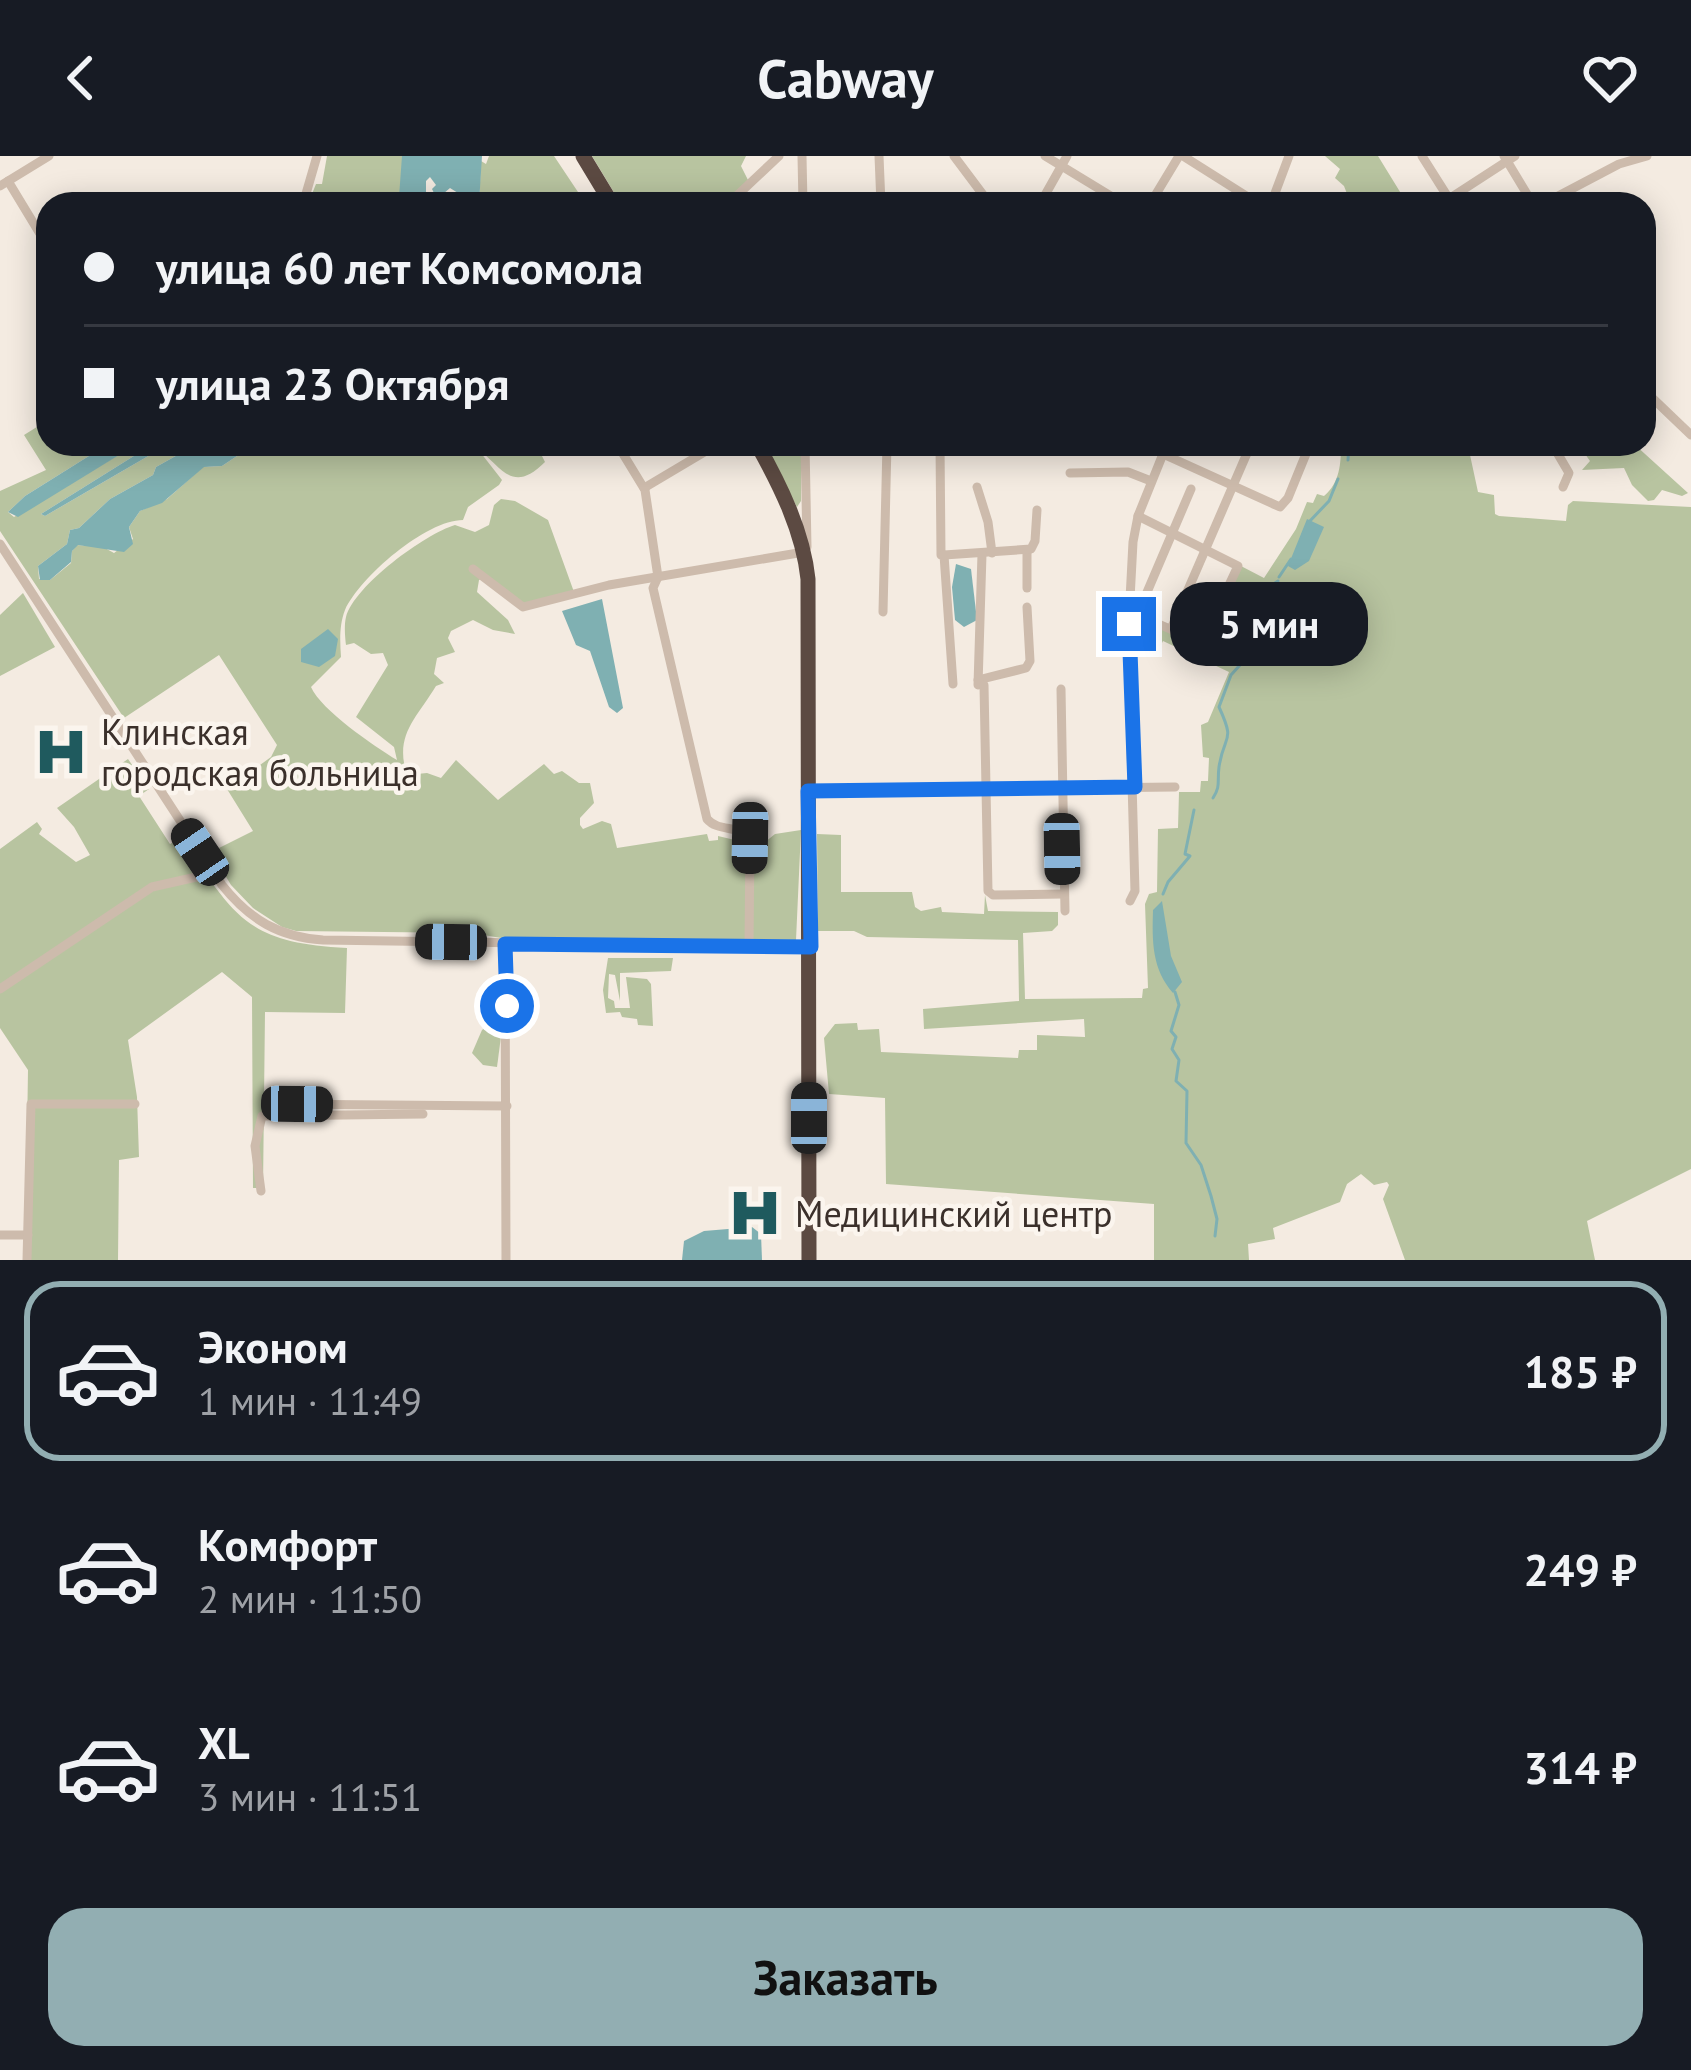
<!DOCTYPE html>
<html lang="ru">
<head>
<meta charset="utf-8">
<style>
	:root { --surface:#171b24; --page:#242831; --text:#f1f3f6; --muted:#9ea1a6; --line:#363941; --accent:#92aeb2 }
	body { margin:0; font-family:"PT Sans",sans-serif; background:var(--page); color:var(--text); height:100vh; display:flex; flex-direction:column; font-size:45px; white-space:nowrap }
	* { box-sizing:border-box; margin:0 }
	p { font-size:39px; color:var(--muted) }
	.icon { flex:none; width:66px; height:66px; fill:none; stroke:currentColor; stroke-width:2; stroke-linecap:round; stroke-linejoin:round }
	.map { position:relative; height:1104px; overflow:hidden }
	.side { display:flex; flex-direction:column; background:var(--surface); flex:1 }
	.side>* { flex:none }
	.hud { position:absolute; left:36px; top:36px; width:1620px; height:264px; border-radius:36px; box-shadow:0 6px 30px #0003; display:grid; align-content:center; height:264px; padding:0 48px; background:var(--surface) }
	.end { position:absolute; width:54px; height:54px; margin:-27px; border:15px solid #1a73e8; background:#fff; box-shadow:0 0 0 6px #fff }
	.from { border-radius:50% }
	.bubble { position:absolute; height:84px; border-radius:36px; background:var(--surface); box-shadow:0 6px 30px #0003; font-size:39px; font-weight:700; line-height:84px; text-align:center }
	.car { position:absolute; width:36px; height:72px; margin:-36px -18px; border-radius:15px; box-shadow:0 0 9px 3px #0007; background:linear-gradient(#222 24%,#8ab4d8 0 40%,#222 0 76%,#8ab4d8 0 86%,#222 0) }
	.hud b { display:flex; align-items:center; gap:42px; height:114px; font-size:45px }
	.hud b+b { border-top:3px solid var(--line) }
	.hud i { width:30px; height:30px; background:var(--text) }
	ul { padding:21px 0 0; list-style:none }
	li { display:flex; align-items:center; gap:36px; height:180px; margin:0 24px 18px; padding:0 24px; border:6px solid transparent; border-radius:36px }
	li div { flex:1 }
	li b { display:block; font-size:45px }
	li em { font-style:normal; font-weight:700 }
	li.active { border-color:var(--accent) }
	li>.icon { width:108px; height:108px; stroke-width:1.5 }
	.action { display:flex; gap:24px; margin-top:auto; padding:24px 48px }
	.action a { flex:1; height:138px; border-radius:36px; background:var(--accent); color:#111; font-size:48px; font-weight:700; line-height:138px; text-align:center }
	header { display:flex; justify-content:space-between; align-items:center; height:156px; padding:0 48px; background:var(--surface); font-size:54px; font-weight:700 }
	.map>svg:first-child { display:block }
	.green { fill:#b8c4a0 }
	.water { fill:#7fb0b2 }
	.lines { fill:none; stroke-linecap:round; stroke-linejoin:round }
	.stream { stroke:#7fb0b2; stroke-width:3 }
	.minor { stroke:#cdbbac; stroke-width:9 }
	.highway { stroke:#5c4a42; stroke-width:15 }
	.route { stroke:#1a73e8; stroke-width:15 }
	.labels { text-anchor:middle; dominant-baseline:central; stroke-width:9; stroke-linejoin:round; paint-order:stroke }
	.poi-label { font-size:36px; fill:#3b302b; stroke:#fbf5ee; text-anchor:start }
</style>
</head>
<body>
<header><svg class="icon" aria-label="back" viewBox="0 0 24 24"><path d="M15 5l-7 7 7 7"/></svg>Cabway<svg class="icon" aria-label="heart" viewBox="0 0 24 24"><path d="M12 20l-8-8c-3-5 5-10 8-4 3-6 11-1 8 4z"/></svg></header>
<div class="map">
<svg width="1691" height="1104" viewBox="0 0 1691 1104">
	<rect width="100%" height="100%" fill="#f4ebe1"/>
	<g class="green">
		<path d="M327 0H402L403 48H308L316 28H322Z"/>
		<path d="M489 0H554L586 48H479L481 5 486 8Z"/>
		<path d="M592 0H746L741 10 748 24 723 48H714L707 39 697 48H621Z"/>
		<path d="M1325 0H1378L1405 44 1393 48H1351L1344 30 1335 22 1340 13Z"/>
		<path d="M48 264V288H108L25 340 8 356 14 361 137 288H153L41 358 45 360 169 288H197L156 311 153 319 110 343 79 372 70 374 67 388 38 410 39 423 50 424 71 407 72 395 77 389 103 391 114 397 133 383 129 371 140 355 167 343 203 311 222 310 255 288H536L545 306C512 339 502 311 477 292L502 324 499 329 468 351 463 364C426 364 360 421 345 454 339 469 340 486 341 501L311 531C321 554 374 590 397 604L394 591 356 561 388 509 383 497 371 498 354 487 346 489C345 481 344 469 346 461 355 429 425 378 455 369L475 376 489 369 494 349 501 343 515 345 548 364 574 436 527 449 483 422 479 424 477 436 508 464 515 478 493 474 473 464 451 475 448 482 455 496 437 502 434 518 444 527 436 530C416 563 394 579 407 619L427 617 441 622 456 604 498 644 544 608 554 618 562 615 579 627H590L594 647 580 662V669L583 673 602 665 611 668 617 692 707 678 709 685 718 684V680L760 690 775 678 801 674 796 784 501 782 472 777 296 775 282 771 253 752 231 729 211 696 253 675 227 633 271 601 277 589 219 499 124 562 0 375V335L46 314 24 279Z"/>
		<path d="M763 288H801V345L797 351Z"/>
		<path d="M1341 288H1492V291L1470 299 1478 336 1494 339 1495 358 1499 360 1566 365 1568 349 1573 345 1691 351V1013L1587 1065 1595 1104H1405L1383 1043 1389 1029 1387 1026 1374 1029 1361 1018 1347 1028 1340 1046 1273 1072 1275 1083 1248 1088 1249 1104H1154V1048L886 1028 885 942 829 938 824 882 835 868 857 867 858 874 879 873 881 896 1018 902 1019 894H1037V879L1085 881 1084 863 924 873 923 853 1019 845 1018 784 867 781 854 775H818L817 678 841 679V736H912L915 751 921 755 941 751 942 756 984 758 985 739 988 755 1058 756V769L1052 775 1023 777 1025 843 1142 842 1143 833 1148 832 1145 748 1149 738 1157 736 1158 673 1178 672 1179 636H1200L1201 625H1208L1209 602 1203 601 1201 569 1208 566 1229 516 1163 485 1161 489 1153 486 1151 489 1128 485 1130 458 1206 489 1239 409 1264 422 1296 373 1307 346 1313 347 1317 338 1324 340C1340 327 1341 307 1341 288Z"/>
		<path d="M1578 288H1634L1688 337 1682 340 1662 334 1654 344 1648 345 1632 329 1624 312 1582 314 1590 305Z"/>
		<path d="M23 437 55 491 0 520V459Z"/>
		<path d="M128 603 149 633 139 640 170 688 181 682C235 760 245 787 347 792L345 857 265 856 263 1032H253L252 841 222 816 128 884 137 941 139 1001 119 1004 118 1104H25L28 914 0 872V693L37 666 42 673 39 678 76 706 90 699 74 671 57 652Z"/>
		<path d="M608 802H673L671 815 620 817V845L615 819 609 818 608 842 614 845 615 852H630L626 821 647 823 651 828 653 870 638 869 637 863 622 861 620 856 606 857 603 834Z"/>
		<path d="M491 867 502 873 497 911 483 909 472 897 482 874Z"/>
	</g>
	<g class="water">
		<path d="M402 0H482L479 48H452L458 37 450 32 437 43 432 33 436 29 430 21 426 25V48H403L399 41Z"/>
		<path d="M108 288H137L18 361 8 356 25 340Z"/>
		<path d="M153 288H169L45 360 41 358Z"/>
		<path d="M197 288H255L222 310 204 311 162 347 140 355 129 371 133 388 124 396 78 389 72 395 71 406 50 424H40L38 410 67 388 70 374 79 372 110 343 153 319 156 311Z"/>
		<path d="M1307 363 1324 371 1309 405 1295 414 1288 410Z"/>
		<path d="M956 408 971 413 977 464 964 471 955 464 952 431Z"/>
		<path d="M602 443 623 552 617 557 609 551 590 495 576 489 562 455Z"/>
		<path d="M328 473 338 483 335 500 319 511 301 506V493Z"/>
		<path d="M1162 745 1171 800 1182 826 1173 837C1152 813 1152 786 1153 754Z"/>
		<path d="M752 1071 761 1078 762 1104H682L684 1085 704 1075Z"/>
	</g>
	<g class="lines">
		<g class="stream">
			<path d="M1363 42 1367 48"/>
			<path d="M1348 304 1349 288"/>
			<path d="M1308 367 1329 345 1338 323"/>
			<path d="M1279 421 1291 403"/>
			<path d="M1213 642C1221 630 1217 625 1219 611 1224 577 1236 588 1219 551L1231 519 1240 509 1266 433 1278 425"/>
			<path d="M1163 738 1168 726 1190 700 1185 698 1194 654"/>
			<path d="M1175 836 1179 849 1171 875 1176 881 1172 893 1179 904 1176 925 1187 935 1186 987 1201 1009 1211 1040 1217 1063 1215 1080"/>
		</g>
		<g class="minor">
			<path d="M802 0 803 48"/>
			<path d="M879 0 881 48"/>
			<path d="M954 0 990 48"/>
			<path d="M1045 0 1124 48"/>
			<path d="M1183 0 1259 48"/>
			<path d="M1422 0 1451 46"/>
			<path d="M1504 0 1533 48"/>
			<path d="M8 25 48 91"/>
			<path d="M0 30 49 0"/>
			<path d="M303 48 317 0"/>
			<path d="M728 48 779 0"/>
			<path d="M1040 48 1067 0"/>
			<path d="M1150 48 1179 0"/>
			<path d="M1271 48 1289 0"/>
			<path d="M1441 48 1515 0"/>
			<path d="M1543 48 1619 8 1647 0"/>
			<path d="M1644 234 1691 279"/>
			<path d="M617 288 645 334 658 421 653 432 707 663C718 676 740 669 750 682L749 791"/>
			<path d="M805 288 807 391"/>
			<path d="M940 288 941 399H944L953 528"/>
			<path d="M1552 288 1569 317 1563 331"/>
			<path d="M1163 298 1280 351 1288 342 1310 288"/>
			<path d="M1070 317 1128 316 1151 325"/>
			<path d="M977 331 988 366 992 397"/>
			<path d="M644 332 718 288"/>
			<path d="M0 388 222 729C250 764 279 781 323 784L811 791"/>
			<path d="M1027 394V432"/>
			<path d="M944 399 1031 393 1035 385 1037 354"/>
			<path d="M473 413 523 451 609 429 804 396"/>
			<path d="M1139 455 1191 333"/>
			<path d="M883 456 887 288"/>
			<path d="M1129 458 1139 455 1154 466 1202 487 1238 410 1138 360"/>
			<path d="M1171 473 1251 288"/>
			<path d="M978 524 1026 512 1030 505 1027 451"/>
			<path d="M978 529 982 398"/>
			<path d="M984 529 988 735 993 739 1063 738"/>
			<path d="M1061 533 1065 755"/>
			<path d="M807 635 1175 631"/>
			<path d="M1130 745 1135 735 1128 481 1133 386 1138 360 1167 288"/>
			<path d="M505 788 506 1104"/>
			<path d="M0 833 152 731 214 717"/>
			<path d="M266 948 507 950"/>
			<path d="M261 1035 255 990 262 960 423 958"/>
			<path d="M0 1079H28"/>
			<path d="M27 1104 31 948H135"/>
		</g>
		<g class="highway">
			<path d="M583 0 612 48"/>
			<path d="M757 288C780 329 803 375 808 423L809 1104"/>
		</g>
	</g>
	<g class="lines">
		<path class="route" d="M507 850 505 788 811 791 808 635 1135 631 1129 468"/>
	</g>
	<defs>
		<symbol id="hospital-bare" viewBox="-9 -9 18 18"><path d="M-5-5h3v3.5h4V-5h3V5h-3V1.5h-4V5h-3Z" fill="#1f5a5e" stroke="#fbf5ee" stroke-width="2.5" paint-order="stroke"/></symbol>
	</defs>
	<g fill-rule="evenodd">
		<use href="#hospital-bare" x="23" y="558" width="76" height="76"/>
		<use href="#hospital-bare" x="717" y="1019" width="76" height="76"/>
	</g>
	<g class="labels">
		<g class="poi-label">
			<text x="101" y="575">Клинская<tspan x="101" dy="41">городская больница</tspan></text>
			<text x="795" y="1057">Медицинский центр</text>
		</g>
	</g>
</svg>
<i class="end from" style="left:507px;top:850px"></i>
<i class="end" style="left:1129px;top:468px"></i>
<div class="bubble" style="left:1170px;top:426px;width:198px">5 мин</div>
<i class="car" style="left:750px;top:682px;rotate:181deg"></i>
<i class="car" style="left:1062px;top:693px;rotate:179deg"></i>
<i class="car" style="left:200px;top:696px;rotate:326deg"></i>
<i class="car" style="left:451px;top:786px;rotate:271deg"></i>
<i class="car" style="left:297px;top:948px;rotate:91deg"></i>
<i class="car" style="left:809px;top:962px;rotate:0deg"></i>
<div class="hud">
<b><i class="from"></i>улица 60 лет Комсомола</b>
<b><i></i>улица 23 Октября</b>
</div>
</div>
<section class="side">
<ul>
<li class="active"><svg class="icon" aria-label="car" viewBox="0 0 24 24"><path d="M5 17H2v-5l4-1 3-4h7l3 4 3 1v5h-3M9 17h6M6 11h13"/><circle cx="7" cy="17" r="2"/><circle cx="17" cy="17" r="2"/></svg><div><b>Эконом</b><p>1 мин · 11:49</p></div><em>185 ₽</em></li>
<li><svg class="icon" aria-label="car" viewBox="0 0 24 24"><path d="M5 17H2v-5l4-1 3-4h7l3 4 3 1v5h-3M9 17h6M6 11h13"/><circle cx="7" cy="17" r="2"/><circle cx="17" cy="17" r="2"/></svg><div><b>Комфорт</b><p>2 мин · 11:50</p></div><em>249 ₽</em></li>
<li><svg class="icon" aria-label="car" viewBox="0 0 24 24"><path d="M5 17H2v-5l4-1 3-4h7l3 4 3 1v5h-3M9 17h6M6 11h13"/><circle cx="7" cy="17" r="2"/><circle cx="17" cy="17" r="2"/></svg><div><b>XL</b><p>3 мин · 11:51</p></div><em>314 ₽</em></li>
</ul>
<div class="action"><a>Заказать</a></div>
</section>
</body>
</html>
